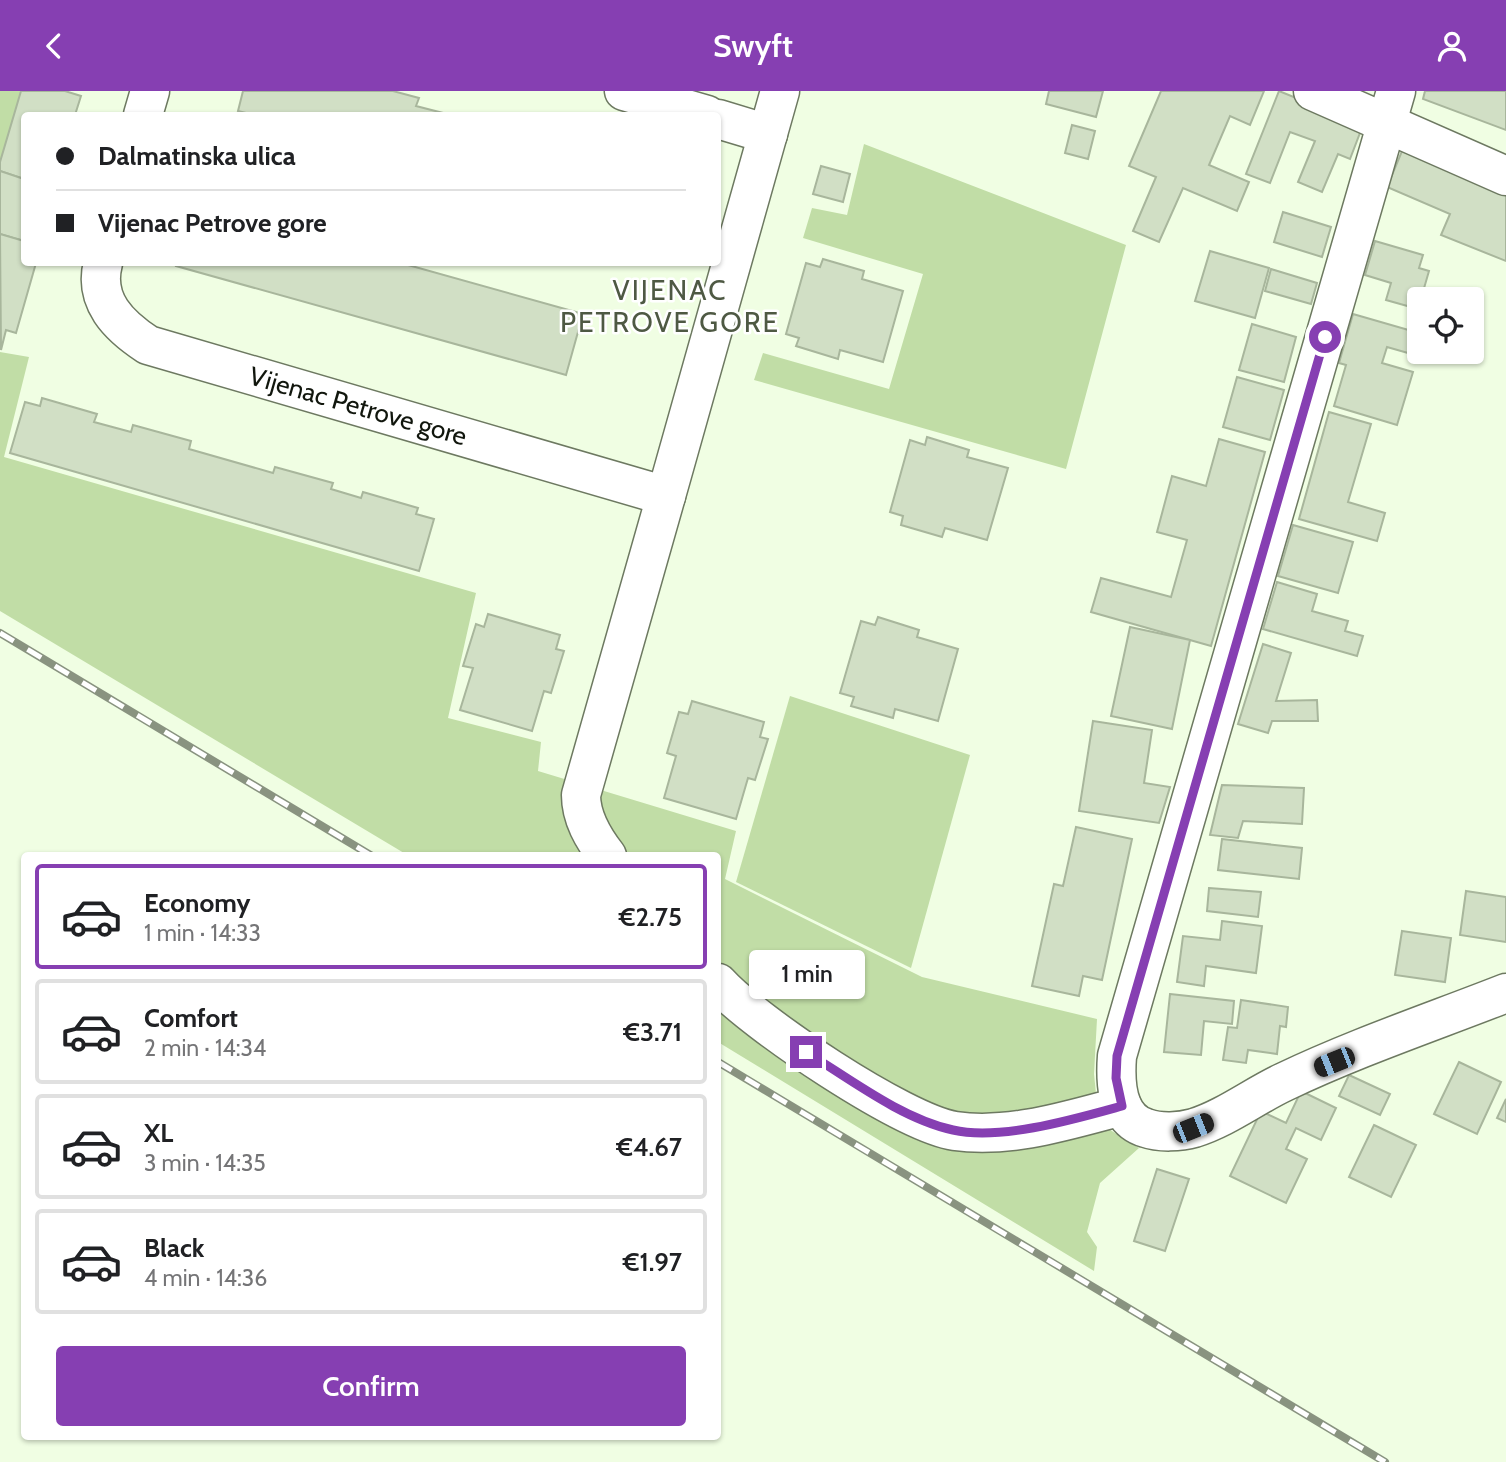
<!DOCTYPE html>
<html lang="en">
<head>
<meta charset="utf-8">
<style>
	:root { --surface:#fff; --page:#f6f6f6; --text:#202124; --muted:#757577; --line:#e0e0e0; --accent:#863fb2 }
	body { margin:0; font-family:Cabin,sans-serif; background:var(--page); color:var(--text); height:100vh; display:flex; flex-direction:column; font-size:26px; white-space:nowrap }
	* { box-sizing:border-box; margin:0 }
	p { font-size:23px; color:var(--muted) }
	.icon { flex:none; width:38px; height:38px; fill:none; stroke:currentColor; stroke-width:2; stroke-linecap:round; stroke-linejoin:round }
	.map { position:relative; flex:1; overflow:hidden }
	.panel { position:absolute; left:21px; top:761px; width:700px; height:588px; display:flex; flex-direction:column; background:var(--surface); border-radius:7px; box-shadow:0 2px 5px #0004 }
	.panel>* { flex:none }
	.banner { position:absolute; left:21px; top:21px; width:700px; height:154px; border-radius:7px; box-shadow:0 2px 5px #0004; display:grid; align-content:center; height:154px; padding:0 35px; background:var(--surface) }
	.controls { position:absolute; left:1407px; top:196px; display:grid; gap:14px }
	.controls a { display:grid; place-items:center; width:77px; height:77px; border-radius:7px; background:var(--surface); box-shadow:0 2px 5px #0004; font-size:35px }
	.end { position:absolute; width:32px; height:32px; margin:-16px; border:9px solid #863fb2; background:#fff; box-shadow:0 0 0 4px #fff }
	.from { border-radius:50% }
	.bubble { position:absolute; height:49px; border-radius:7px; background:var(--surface); box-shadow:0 2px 5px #0004; font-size:23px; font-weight:600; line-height:49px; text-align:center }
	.car { position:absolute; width:21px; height:42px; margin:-21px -10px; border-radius:9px; box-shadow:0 0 5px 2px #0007; background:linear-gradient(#222 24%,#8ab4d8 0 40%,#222 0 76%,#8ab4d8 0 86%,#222 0) }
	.banner b { display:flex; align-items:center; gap:24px; height:66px; font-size:26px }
	.banner b+b { border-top:2px solid var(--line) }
	.banner i { width:18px; height:18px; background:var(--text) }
	ul { padding:12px 0 0; list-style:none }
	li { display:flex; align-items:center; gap:21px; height:105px; margin:0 14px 10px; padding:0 21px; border:4px solid var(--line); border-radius:7px }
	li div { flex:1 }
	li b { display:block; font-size:26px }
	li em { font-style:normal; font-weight:600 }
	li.on { border-color:var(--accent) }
	li>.icon { width:63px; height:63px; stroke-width:1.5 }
	.cta { display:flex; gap:14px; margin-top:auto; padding:14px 35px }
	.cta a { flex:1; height:80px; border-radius:7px; background:var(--accent); color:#fff; font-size:28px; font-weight:600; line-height:80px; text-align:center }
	header { display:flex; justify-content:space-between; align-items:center; height:91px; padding:0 35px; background:var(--accent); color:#fff; font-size:32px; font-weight:600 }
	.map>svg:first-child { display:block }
	.green { fill:#c1dda6 }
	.building { fill:#d1dfc5; stroke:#a8b69c; stroke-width:2 }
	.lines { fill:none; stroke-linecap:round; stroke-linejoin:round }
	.minor-casing { stroke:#6d7961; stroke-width:41 }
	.minor { stroke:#fff; stroke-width:38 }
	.rail-casing { stroke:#899380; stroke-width:8 }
	.rail { stroke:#fff; stroke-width:5; stroke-dasharray:16; stroke-linecap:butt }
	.route { stroke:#863fb2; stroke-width:9 }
	.labels { text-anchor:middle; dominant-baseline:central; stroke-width:5; stroke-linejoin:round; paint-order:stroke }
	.street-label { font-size:26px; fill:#11160d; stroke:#fff }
	.neighbourhood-label { font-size:28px; letter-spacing:2px; fill:#4e5943; stroke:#fff }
</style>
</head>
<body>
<header><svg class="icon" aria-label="back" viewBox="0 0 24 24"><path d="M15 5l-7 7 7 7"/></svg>Swyft<svg class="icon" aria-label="person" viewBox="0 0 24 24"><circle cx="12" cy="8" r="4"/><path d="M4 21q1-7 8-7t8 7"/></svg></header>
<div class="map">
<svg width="1506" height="1371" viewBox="0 0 1506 1371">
	<rect width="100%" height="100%" fill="#f0fee3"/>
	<g class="green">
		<path d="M0 0H21L0 71Z"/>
		<path d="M864 53 1126 154 1066 378 754 289 763 262 889 298 923 183 803 147 812 117 847 124Z"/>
		<path d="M0 261 29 266 4 366 476 502 448 627 541 651 538 680 736 740 725 788 922 886 1097 928 1094 983 1099 1032 1139 1057 1100 1092 1087 1141 1097 1156 1094 1180 718 951V765H409L0 520Z"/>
		<path d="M790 605 970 664 911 877 736 791Z"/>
	</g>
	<g class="building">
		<path d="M21 0H65L81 5 75 24H24V88L0 80V71Z"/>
		<path d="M243 0H393L419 7 416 15 451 24H254L238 20Z"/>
		<path d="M1049 0H1103L1096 26 1046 13Z"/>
		<path d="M1161 0H1264L1250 34 1230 25 1209 74 1249 91 1237 120 1183 97 1159 151 1133 140 1156 86 1129 75Z"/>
		<path d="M1279 0 1363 34 1350 68 1338 63 1322 101 1298 91 1315 50 1290 41 1270 92 1246 83Z"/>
		<path d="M1425 0H1506V39L1423 8Z"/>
		<path d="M1072 34 1095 40 1088 68 1065 62Z"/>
		<path d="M1402 60 1506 104V170L1441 144 1450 123 1387 96Z"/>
		<path d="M821 75 850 83 843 111 813 103Z"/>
		<path d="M0 80 24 88V150L0 143Z"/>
		<path d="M1283 121 1331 136 1322 166 1274 151Z"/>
		<path d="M0 143 24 150V172H36L16 242 6 239 1 259Z"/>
		<path d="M1375 150 1423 164 1419 177 1429 180 1418 218 1386 209 1391 192 1365 184Z"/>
		<path d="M1210 160 1269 177 1255 227 1195 210Z"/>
		<path d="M823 168 864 180 862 188 903 200 883 271 840 259 838 268 796 255 799 247 786 243 806 172 820 176Z"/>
		<path d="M177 172H401L583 223 566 284 176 175Z"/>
		<path d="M1271 178 1317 192 1311 213 1265 200Z"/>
		<path d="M1353 223 1419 242V261H1424L1422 266 1387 256 1382 272 1413 281 1397 334 1334 315 1346 274 1339 272Z"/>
		<path d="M1252 233 1296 246 1284 291 1239 279Z"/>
		<path d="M1237 286 1284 299 1270 349 1223 336Z"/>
		<path d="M42 307 97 323 94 331 131 341 133 334 191 350 189 358 273 382 275 376 333 392 331 398 361 407 363 401 418 417 416 423 434 428 419 480 10 362 25 311 40 315Z"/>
		<path d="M1329 321 1371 333 1348 411 1385 422 1377 450 1299 428Z"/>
		<path d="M927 346 969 359 967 366 1008 377 987 449 945 437 942 446 901 434 903 425 890 421 910 349 925 354Z"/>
		<path d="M1219 348 1265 361 1211 555 1091 521 1101 487 1171 506 1187 449 1157 441 1172 385 1206 395Z"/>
		<path d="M1293 434 1353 451 1338 502 1278 485Z"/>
		<path d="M1277 491 1317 503 1312 520 1348 530 1345 540 1363 545 1357 565 1263 538Z"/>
		<path d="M488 523 560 544 556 558 564 560 551 602 544 600 532 640 460 619 473 577 463 575 476 533 484 536Z"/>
		<path d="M878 526 919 539 917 546 958 558 938 630 895 618 893 627 851 615 854 606 840 602 861 530 875 534Z"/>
		<path d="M1130 536 1190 549 1172 638 1111 625Z"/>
		<path d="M1263 553 1291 562 1276 610 1317 609 1318 630H1272L1268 642 1238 633Z"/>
		<path d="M692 610 764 631 760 646 768 648 755 689 748 687 736 728 664 707 676 665 667 662 679 621 688 623Z"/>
		<path d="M1093 630 1152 639 1144 692 1170 696 1159 732 1079 720Z"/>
		<path d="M1222 694 1304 697 1302 733 1243 730 1238 747 1210 744Z"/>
		<path d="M1076 736 1132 748 1102 889 1083 885 1079 905 1032 895 1054 793 1063 795Z"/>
		<path d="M1222 748 1302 757 1299 788 1218 779Z"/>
		<path d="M1209 797 1261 801 1258 826 1207 820Z"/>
		<path d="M1466 800 1506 806V851L1460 844Z"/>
		<path d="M1222 830 1262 835 1256 882 1206 875 1204 895 1177 891 1183 845 1220 849Z"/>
		<path d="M1402 840 1451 847 1445 891 1395 884Z"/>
		<path d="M1170 903 1234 910 1232 933 1204 930 1201 964 1164 961Z"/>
		<path d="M1241 909 1288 916 1286 936 1280 935 1277 963 1248 959 1246 972 1223 969 1228 936 1237 937Z"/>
		<path d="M1459 971 1501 991 1477 1043 1434 1023Z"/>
		<path d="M1349 984 1390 1003 1380 1024 1339 1005Z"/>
		<path d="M1301 1000 1336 1017 1321 1049 1296 1037 1286 1058 1307 1068 1286 1112 1230 1085 1261 1020 1286 1032Z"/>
		<path d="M1506 1008V1031L1497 1027Z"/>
		<path d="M1374 1034 1416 1054 1391 1106 1349 1086Z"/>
		<path d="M1157 1078 1189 1088 1165 1160 1134 1150Z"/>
	</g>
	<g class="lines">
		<defs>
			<g id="minor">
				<path d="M624 0 707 24"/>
				<path d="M1313 0 1506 85"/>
				<path d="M1396 0 1117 965C1115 991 1116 1028 1146 1037 1160 1042 1180 1041 1194 1037 1226 1027 1254 1005 1284 991 1355 957 1432 931 1506 902"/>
				<path d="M143 24 150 0"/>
				<path d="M718 28 768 43"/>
				<path d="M103 172C93 210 119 235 148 254L666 405 780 0"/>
				<path d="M607 765C593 747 581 727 581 704L666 405"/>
				<path d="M718 892C754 932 903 1032 955 1040 1010 1048 1069 1029 1122 1015"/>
			</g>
		</defs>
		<use href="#minor" class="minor-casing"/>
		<use href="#minor" class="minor"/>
		<defs>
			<g id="rail">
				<path d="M0 542 372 765"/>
				<path d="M718 971 1385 1371"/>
			</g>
		</defs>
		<use href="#rail" class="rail-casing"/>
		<use href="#rail" class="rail"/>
	</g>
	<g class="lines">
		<path class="route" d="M806 961C850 988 902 1028 953 1039 1000 1050 1075 1028 1122 1015L1116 987 1117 965 1325 246"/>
	</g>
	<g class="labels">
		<g class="street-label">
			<text transform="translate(358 315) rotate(16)">Vijenac Petrove gore</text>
		</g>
		<g class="neighbourhood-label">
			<text x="670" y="199">VIJENAC<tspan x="670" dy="32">PETROVE GORE</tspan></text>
		</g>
	</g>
</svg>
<div class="controls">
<a><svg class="icon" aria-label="locate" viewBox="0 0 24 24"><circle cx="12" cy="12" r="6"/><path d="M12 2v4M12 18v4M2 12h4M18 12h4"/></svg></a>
</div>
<i class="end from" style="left:1325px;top:246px"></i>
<i class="end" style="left:806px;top:961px"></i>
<div class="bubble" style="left:749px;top:859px;width:116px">1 min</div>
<i class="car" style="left:1334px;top:971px;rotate:248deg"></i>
<i class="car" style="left:1193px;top:1037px;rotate:68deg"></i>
<div class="banner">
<b><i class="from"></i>Dalmatinska ulica</b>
<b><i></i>Vijenac Petrove gore</b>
</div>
<section class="panel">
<ul>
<li class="on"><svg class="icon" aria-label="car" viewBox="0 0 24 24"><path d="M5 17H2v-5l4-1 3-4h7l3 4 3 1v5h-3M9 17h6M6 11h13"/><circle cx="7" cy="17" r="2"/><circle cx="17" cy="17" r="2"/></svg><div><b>Economy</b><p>1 min · 14:33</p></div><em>€2.75</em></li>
<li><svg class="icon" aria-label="car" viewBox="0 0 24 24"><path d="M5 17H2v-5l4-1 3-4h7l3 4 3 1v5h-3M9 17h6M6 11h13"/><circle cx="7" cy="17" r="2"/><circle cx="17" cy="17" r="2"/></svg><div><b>Comfort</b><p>2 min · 14:34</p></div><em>€3.71</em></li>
<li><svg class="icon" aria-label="car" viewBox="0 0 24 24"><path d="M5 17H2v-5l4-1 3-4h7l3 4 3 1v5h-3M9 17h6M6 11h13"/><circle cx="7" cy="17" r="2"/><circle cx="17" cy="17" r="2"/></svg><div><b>XL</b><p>3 min · 14:35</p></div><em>€4.67</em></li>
<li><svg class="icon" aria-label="car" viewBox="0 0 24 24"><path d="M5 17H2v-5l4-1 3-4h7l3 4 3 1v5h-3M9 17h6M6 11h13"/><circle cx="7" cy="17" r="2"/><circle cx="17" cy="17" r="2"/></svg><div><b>Black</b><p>4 min · 14:36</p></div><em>€1.97</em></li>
</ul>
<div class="cta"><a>Confirm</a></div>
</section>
</div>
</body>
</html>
